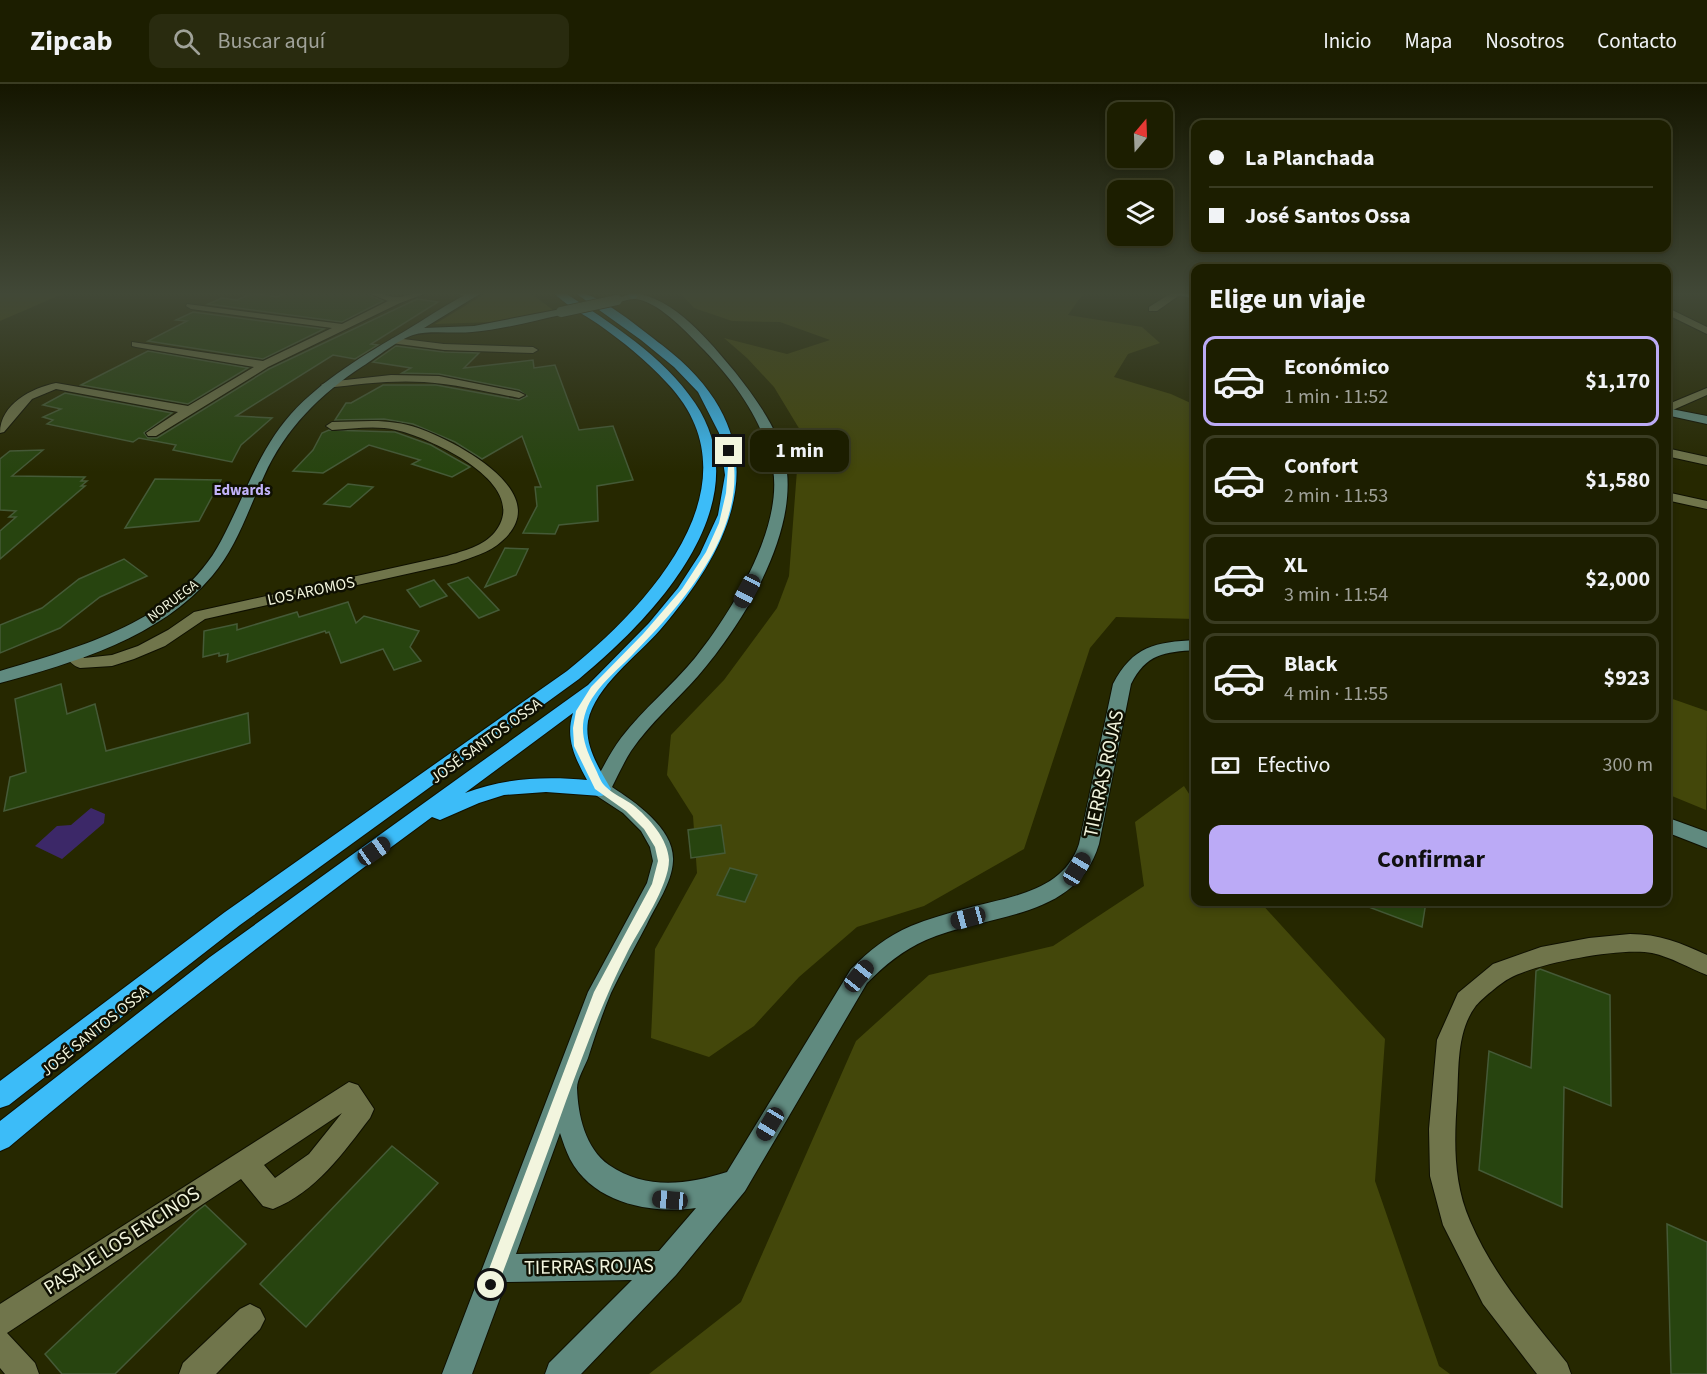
<!DOCTYPE html>
<html lang="es">
<head>
<meta charset="utf-8">
<style>
	:root { --surface:#1c1e00; --page:#292b0f; --text:#f1f3f6; --muted:#a0a299; --line:#3a3c22; --accent:#bbaaf6 }
	body { margin:0; font-family:"Source Sans 3",sans-serif; background:var(--page); color:var(--text); height:100vh; display:flex; flex-direction:column; font-size:22px; white-space:nowrap }
	* { box-sizing:border-box; margin:0 }
	p { font-size:20px; color:var(--muted) }
	.icon { flex:none; width:33px; height:33px; fill:none; stroke:currentColor; stroke-width:2; stroke-linecap:round; stroke-linejoin:round }
	.map { position:relative; flex:1; overflow:hidden }
	.details { position:absolute; left:1191px; top:180px; width:480px; height:642px; display:flex; flex-direction:column; background:var(--surface); border-radius:12px; box-shadow:0 3px 9px #0003,0 0 0 2px var(--line) }
	.details>* { flex:none }
	.top-card { position:absolute; left:1191px; top:36px; width:480px; height:132px; border-radius:12px; box-shadow:0 3px 9px #0003,0 0 0 2px var(--line); display:grid; align-content:center; height:132px; padding:0 18px; background:var(--surface) }
	.needle { width:39px; rotate:19deg }
	.tools { position:absolute; left:1107px; top:18px; display:grid; gap:12px }
	.tools a { display:grid; place-items:center; width:66px; height:66px; border-radius:12px; background:var(--surface); box-shadow:0 3px 9px #0003,0 0 0 2px var(--line); font-size:30px }
	.end { position:absolute; width:27px; height:27px; margin:-14px; border:8px solid #f2f5de; background:#111; box-shadow:0 0 0 3px #111 }
	.from { border-radius:50% }
	.bubble { position:absolute; height:42px; border-radius:12px; background:var(--surface); box-shadow:0 3px 9px #0003,0 0 0 2px var(--line); font-size:20px; font-weight:700; line-height:42px; text-align:center }
	.car { position:absolute; width:18px; height:36px; margin:-18px -9px; border-radius:8px; box-shadow:0 0 4px 2px #0007; background:linear-gradient(#222 24%,#8ab4d8 0 40%,#222 0 76%,#8ab4d8 0 86%,#222 0) }
	.top-card b { display:flex; align-items:center; gap:21px; height:57px; font-size:22px }
	.top-card b+b { border-top:2px solid var(--line) }
	.top-card i { width:15px; height:15px; background:var(--text) }
	ul { padding:0; list-style:none }
	li { display:flex; align-items:center; gap:18px; height:90px; margin:0 12px 9px; padding:0 6px; border:3px solid var(--line); border-radius:12px }
	li div { flex:1 }
	li b { display:block; font-size:22px }
	li em { font-style:normal; font-weight:700 }
	li.current { border-color:var(--accent) }
	li>.icon { width:54px; height:54px; stroke-width:1.5 }
	h2 { padding:0 18px; font-size:27px; line-height:72px }
	.pay { display:flex; align-items:center; gap:15px; height:66px; padding:0 18px; font-size:22px }
	.pay p { margin-inline-start:auto }
	.cta { display:flex; gap:12px; margin-top:auto; padding:12px 18px }
	.cta a { flex:1; height:69px; border-radius:12px; background:var(--accent); color:#111; font-size:24px; font-weight:700; line-height:69px; text-align:center }
	header { display:flex; align-items:center; gap:36px; box-sizing:border-box; height:84px; padding:0 30px; background:var(--surface); border-bottom:2px solid var(--line) }
	header strong { font-size:28px }
	nav { display:flex; gap:33px; margin-inline-start:auto; font-size:21px }
	.search { width:420px; height:54px; background:var(--page); display:flex; align-items:center; gap:15px; box-sizing:border-box; padding:0 21px; border-radius:12px; color:var(--muted); font-size:22px }
	.map>svg:first-child { display:block }
	.green { fill:#43470a }
	.water { fill:#3c2868 }
	.building { fill:#27440f; stroke:#455a37; stroke-width:1.5 }
	.lines { fill:none; stroke-linecap:round; stroke-linejoin:round }
	.street-casing { stroke:#0f1000; stroke-width:2 }
	.secondary-casing { stroke:#0f1000; stroke-width:2 }
	.highway-casing { stroke:#0f1000; stroke-width:2 }
	.street { fill:#70754b; fill-rule:evenodd }
	.secondary { fill:#608a7f; fill-rule:evenodd }
	.highway { fill:#3cbcf8; fill-rule:evenodd }
	.secondary-bridge-casing { stroke:#0f1000; stroke-width:12; stroke-linecap:butt }
	.secondary-bridge { stroke:#608a7f; stroke-width:10 }
	.route { fill:#f2f5de }
	.labels { text-anchor:middle; dominant-baseline:central; stroke-width:5; stroke-linejoin:round; paint-order:stroke }
	.far-street-label { font-size:14px; fill:#f2f5de; stroke:#0f1002 }
	.far-neighbourhood-label { font-size:15px; font-weight:bold; fill:#c1b2f9; stroke:#0f1002 }
	.street-label { font-size:16px; fill:#f2f5de; stroke:#0f1002 }
	.near-street-label { font-size:20px; fill:#f2f5de; stroke:#0f1002 }
</style>
</head>
<body>
<header>
<strong>Zipcab</strong>
<div class="search"><svg class="icon" aria-label="search" viewBox="0 0 24 24"><circle cx="10" cy="10" r="6"/><path d="M15 15l6 6"/></svg>Buscar aquí</div>
<nav><a>Inicio</a><a>Mapa</a><a>Nosotros</a><a>Contacto</a></nav>
</header>
<div class="map">
<svg width="1707" height="1290" viewBox="0 0 1707 1290">
	<rect width="100%" height="100%" fill="#262800"/>
	<g class="green">
		<path d="M0 208H67L0 237Z"/>
		<path d="M488 208H529L553 226 494 238 435 240Z"/>
		<path d="M679 208H1084L1068 231 1142 243 1160 259 1128 270 1114 293 1171 310 1195 321V535L1116 533 1090 564 1024 765 924 822 857 843 799 893 754 942 709 973 651 954 655 865 697 789 693 732 667 691 671 651 724 596 777 524 789 492 800 346 774 303 747 274 724 254 787 270 830 256 780 238 732 237 694 224Z"/>
		<path d="M1667 613 1707 627 1706 726 1667 710Z"/>
		<path d="M1184 702 1195 719 1196 818H1260L1385 955 1375 1097 1439 1282 1450 1290H649L741 1218 856 957 929 891 1053 862 1144 802 1135 738Z"/>
	</g>
	<path class="water" d="M91 724 105 730 104 739 62 775 35 762 57 742 71 741Z"/>
	<g class="building">
		<path d="M287 208H364L383 217 342 238 208 220 222 214 237 216 253 209 277 213Z"/>
		<path d="M417 215 438 218 371 260 378 261 355 275 333 271 236 332 272 334 241 361 232 378 173 366 176 361 139 354 133 358 47 340 53 336 43 333 61 325 43 321 65 309 172 329 144 349 148 354H157L269 285Z"/>
		<path d="M193 228 324 245 263 275 148 257 187 237 176 236Z"/>
		<path d="M396 262 444 268 479 269 464 284 533 276 534 284 555 281 579 346 613 342 633 396 597 402 598 437 559 441 555 450 523 449 537 422 535 403H541L522 352 482 375 455 358 413 340 384 335 335 336 346 319H351L383 301H436L519 316 527 312 519 306 439 290 402 289 411 284 373 278Z"/>
		<path d="M148 267 248 284 188 320 81 301Z"/>
		<path d="M329 346 395 348 431 361 470 383 452 393 412 380 420 376 369 361 323 389 293 387 313 366 322 349Z"/>
		<path d="M43 366 12 392 85 393 81 397H87L81 402H85L0 475V447L16 433H9L16 427 0 426V375L10 367Z"/>
		<path d="M155 395 221 396 199 437 125 444Z"/>
		<path d="M348 400 373 403 350 423 324 420Z"/>
		<path d="M505 464 528 465 516 491 485 503Z"/>
		<path d="M124 475 147 492 100 513 60 544 0 569V541L42 524 79 495Z"/>
		<path d="M468 493 499 526 479 534 448 500Z"/>
		<path d="M434 496 447 512 420 523 407 506Z"/>
		<path d="M348 518 356 539 364 532 419 547 410 563 421 577 394 586 383 565 341 579 329 548 326 549 325 547 227 578 228 570 219 572V569L203 573 204 547 237 540V546L297 528 299 533Z"/>
		<path d="M61 600 67 630 95 620 106 667 248 629 250 659 4 727 10 693 26 688 15 615Z"/>
		<path d="M721 741 725 769 691 774 688 746Z"/>
		<path d="M730 784 757 791 745 818 717 811Z"/>
		<path d="M1359 818H1426L1422 843 1358 819Z"/>
		<path d="M1540 885 1610 911 1611 1022 1564 1003 1562 1123 1479 1086 1489 967 1531 984 1536 887Z"/>
		<path d="M392 1062 438 1099 306 1243 260 1200Z"/>
		<path d="M205 1121 246 1160 115 1290H62L45 1270 196 1128Z"/>
		<path d="M1667 1140 1707 1158V1290H1671Z"/>
	</g>
	<g class="lines">
		<defs>
			<g id="street">
				<path d="M366 208C377 207 385 212 395 213 403 214 417 207 429 208L400 219 268 283 156 352H148L146 349 178 328 56 305 32 315 4 348 0 349C0 320 32 304 56 299L188 322 254 283 136 263 132 262V258L263 277 332 244 191 225 186 222 187 220 342 240 388 217Z"/>
				<path d="M451 208H469L476 211 471 214Z"/>
				<path d="M1173 208H1184L1157 227H1149V223Z"/>
				<path d="M1666 223 1707 243V250L1666 230Z"/>
				<path d="M395 254 444 260 533 263 538 266 533 269 444 266 391 259V255Z"/>
				<path d="M391 291 439 292 519 308 525 311 519 314C487 308 456 300 424 298 391 296 359 300 327 304L321 301 327 298Z"/>
				<path d="M1707 304V311L1666 329V321Z"/>
				<path d="M372 337C388 337 403 339 418 344 455 357 557 409 502 457 489 469 472 473 456 479L205 535 165 562 134 575 112 582 80 584C73 582 69 577 65 571L67 567C76 565 79 567 84 574L112 571 138 562 168 546 194 528 447 472C463 467 484 462 495 448 533 400 431 354 396 346 375 341 353 345 332 346L326 342 332 338Z"/>
				<path d="M1666 364 1707 373V381L1666 372Z"/>
				<path d="M1666 408 1707 417V425L1666 416Z"/>
				<path d="M1630 850C1659 850 1681 859 1707 871V891C1689 884 1671 873 1652 869 1621 863 1538 879 1510 894 1502 898 1480 916 1475 923 1456 949 1459 986 1457 1016 1454 1057 1453 1098 1470 1137 1493 1191 1531 1234 1567 1279L1571 1290H1537L1483 1220 1443 1141 1430 1092 1429 1045 1437 956 1458 909 1493 880 1541 863 1589 854Z"/>
				<path d="M349 998 358 1001 374 1025 370 1034C343 1069 316 1108 273 1125L263 1122 241 1095 7 1249 35 1279 39 1290H5L0 1284V1220ZM342 1029 309 1070 275 1094 264 1081Z"/>
				<path d="M250 1220 260 1225 265 1235 260 1245 216 1290H179L183 1279 240 1225Z"/>
			</g>
			<g id="secondary">
				<path d="M471 208H483L424 244 474 242 561 225 566 228 561 231C532 237 501 246 472 248 454 250 429 246 413 251 399 255 376 274 363 282 320 310 285 345 264 392 248 426 237 463 212 492 161 553 74 579 0 599V587C80 563 179 537 221 457 244 414 258 367 291 330 323 295 364 271 405 247 427 234 448 219 471 208Z"/>
				<path d="M1172 208 1196 209V215L1174 210Z"/>
				<path d="M633 209C674 213 710 258 735 288 757 316 783 351 787 388 794 457 741 542 698 592 676 617 650 639 631 667 624 678 618 691 612 703 635 718 675 745 673 777 672 799 656 821 647 840 635 863 622 886 611 909 602 930 595 952 588 974 585 982 577 995 577 1004 578 1031 585 1064 609 1081 646 1106 686 1101 727 1088L851 885C869 867 887 852 911 842 928 835 946 830 964 825 1006 813 1063 809 1079 760L1113 600C1133 562 1155 558 1196 556V566C1164 568 1146 570 1131 600L1099 760C1076 837 987 829 926 856 903 866 885 881 867 899L745 1107 676 1191 581 1290H545L549 1279 632 1196 506 1198 472 1290H442L588 908 647 799 653 777 650 763 641 747 623 729 594 710 591 705C601 688 609 670 621 654 643 625 672 602 695 574 731 529 783 445 773 385 765 338 733 295 700 262 686 247 656 216 635 215 629 215 623 217 617 219L612 216ZM560 1049C563 1058 566 1067 570 1075 594 1120 651 1130 696 1124L659 1167 516 1170Z"/>
				<path d="M1666 324 1707 332V340L1666 331Z"/>
				<path d="M1666 733 1707 748V764L1666 748Z"/>
			</g>
			<g id="highway">
				<path d="M553 208H564C611 240 663 271 695 319 763 420 652 535 579 595L240 841 9 1021 0 1024V997L225 828 567 587C647 523 763 400 667 299 646 276 622 257 598 240 583 230 565 221 553 208Z"/>
				<path d="M574 208C596 206 643 247 662 261 778 350 744 449 660 546 637 572 595 603 588 637 584 662 599 684 611 705L608 710 601 712 546 708 504 711 479 719 440 736 432 733C288 839 146 947 9 1063L0 1067V1037L210 873 588 601 649 539 678 504 700 470 718 431 725 391 719 349 698 308 674 283 641 256ZM573 629C565 654 575 674 587 696 545 692 504 694 465 709Z"/>
				<path d="M630 208H640L636 214 633 215 628 212Z"/>
			</g>
		</defs>
		<use href="#street" class="street-casing"/>
		<use href="#secondary" class="secondary-casing"/>
		<use href="#highway" class="highway-casing"/>
		<use href="#street" class="street"/>
		<use href="#secondary" class="secondary"/>
		<use href="#highway" class="highway"/>
		<defs>
			<path id="secondary-bridge" d="M561 228 617 216"/>
		</defs>
		<use href="#secondary-bridge" class="secondary-bridge-casing"/>
		<use href="#secondary-bridge" class="secondary-bridge"/>
	</g>
	<linearGradient id="sky" x2="0" y2="1"><stop stop-color="#151600"/><stop offset="0.54" stop-color="#414837"/><stop offset="1" stop-color="#414837" stop-opacity="0"/></linearGradient>
	<rect width="1707" height="388" fill="url(#sky)"/>
	<path class="route" d="M726 365 732 367C748 445 685 517 634 569 618 586 594 604 586 627 578 649 587 667 596 686 599 692 601 699 606 703 613 710 625 715 633 721 649 734 668 755 669 776 669 802 640 844 628 867 603 916 585 966 566 1017 544 1079 521 1140 498 1201L496 1207 491 1209 485 1207 483 1201 594 908 652 800 658 777 655 763 644 745 626 727 595 705 574 662 573 644 576 627 591 603 643 550 682 505 706 468 719 439 726 409 728 383Z"/>
	<g class="labels">
		<g class="far-street-label">
			<text transform="translate(173 517) rotate(-37)">NORUEGA</text>
		</g>
		<g class="far-neighbourhood-label">
			<text x="242" y="406">Edwards</text>
		</g>
		<g class="street-label">
			<text transform="translate(311 507) rotate(-12)">LOS AROMOS</text>
			<text transform="translate(486 657) rotate(-36)">JOSÉ SANTOS OSSA</text>
			<text transform="translate(95 947) rotate(-39)">JOSÉ SANTOS OSSA</text>
		</g>
		<g class="near-street-label">
			<text transform="translate(1104 690) rotate(-78)">TIERRAS ROJAS</text>
			<text transform="translate(122 1157) rotate(-33)">PASAJE LOS ENCINOS</text>
			<text transform="translate(589 1183) rotate(-1)">TIERRAS ROJAS</text>
		</g>
	</g>
</svg>
<div class="tools">
<a><svg class="needle" viewBox="-14 -14 28 28"><path d="M0-13l5 13h-10z" fill="#e53935"/><path d="M0 13l5-13h-10z" fill="#a0a299"/></svg></a>
<a><svg class="icon" aria-label="layers" viewBox="0 0 24 24"><path d="M12 4l9 5-9 5-9-5zM3 14l9 5 9-5"/></svg></a>
</div>
<i class="end from" style="left:491px;top:1201px"></i>
<i class="end" style="left:729px;top:367px"></i>
<div class="bubble" style="left:750px;top:346px;width:99px">1 min</div>
<i class="car" style="left:747px;top:507px;rotate:208deg"></i>
<i class="car" style="left:374px;top:767px;rotate:55deg"></i>
<i class="car" style="left:1077px;top:785px;rotate:31deg"></i>
<i class="car" style="left:968px;top:834px;rotate:255deg"></i>
<i class="car" style="left:859px;top:892px;rotate:39deg"></i>
<i class="car" style="left:770px;top:1040px;rotate:211deg"></i>
<i class="car" style="left:670px;top:1116px;rotate:275deg"></i>
<div class="top-card">
<b><i class="from"></i>La Planchada</b>
<b><i></i>José Santos Ossa</b>
</div>
<section class="details">
<h2>Elige un viaje</h2>
<ul>
<li class="current"><svg class="icon" aria-label="car" viewBox="0 0 24 24"><path d="M5 17H2v-5l4-1 3-4h7l3 4 3 1v5h-3M9 17h6M6 11h13"/><circle cx="7" cy="17" r="2"/><circle cx="17" cy="17" r="2"/></svg><div><b>Económico</b><p>1 min · 11:52</p></div><em>$1,170</em></li>
<li><svg class="icon" aria-label="car" viewBox="0 0 24 24"><path d="M5 17H2v-5l4-1 3-4h7l3 4 3 1v5h-3M9 17h6M6 11h13"/><circle cx="7" cy="17" r="2"/><circle cx="17" cy="17" r="2"/></svg><div><b>Confort</b><p>2 min · 11:53</p></div><em>$1,580</em></li>
<li><svg class="icon" aria-label="car" viewBox="0 0 24 24"><path d="M5 17H2v-5l4-1 3-4h7l3 4 3 1v5h-3M9 17h6M6 11h13"/><circle cx="7" cy="17" r="2"/><circle cx="17" cy="17" r="2"/></svg><div><b>XL</b><p>3 min · 11:54</p></div><em>$2,000</em></li>
<li><svg class="icon" aria-label="car" viewBox="0 0 24 24"><path d="M5 17H2v-5l4-1 3-4h7l3 4 3 1v5h-3M9 17h6M6 11h13"/><circle cx="7" cy="17" r="2"/><circle cx="17" cy="17" r="2"/></svg><div><b>Black</b><p>4 min · 11:55</p></div><em>$923</em></li>
</ul>
<div class="pay"><svg class="icon" aria-label="cash" viewBox="0 0 24 24"><path d="M3 7h18v10H3z"/><circle cx="12" cy="12" r="2"/></svg>Efectivo<p>300 m</p></div>
<div class="cta"><a>Confirmar</a></div>
</section>
</div>
</body>
</html>
